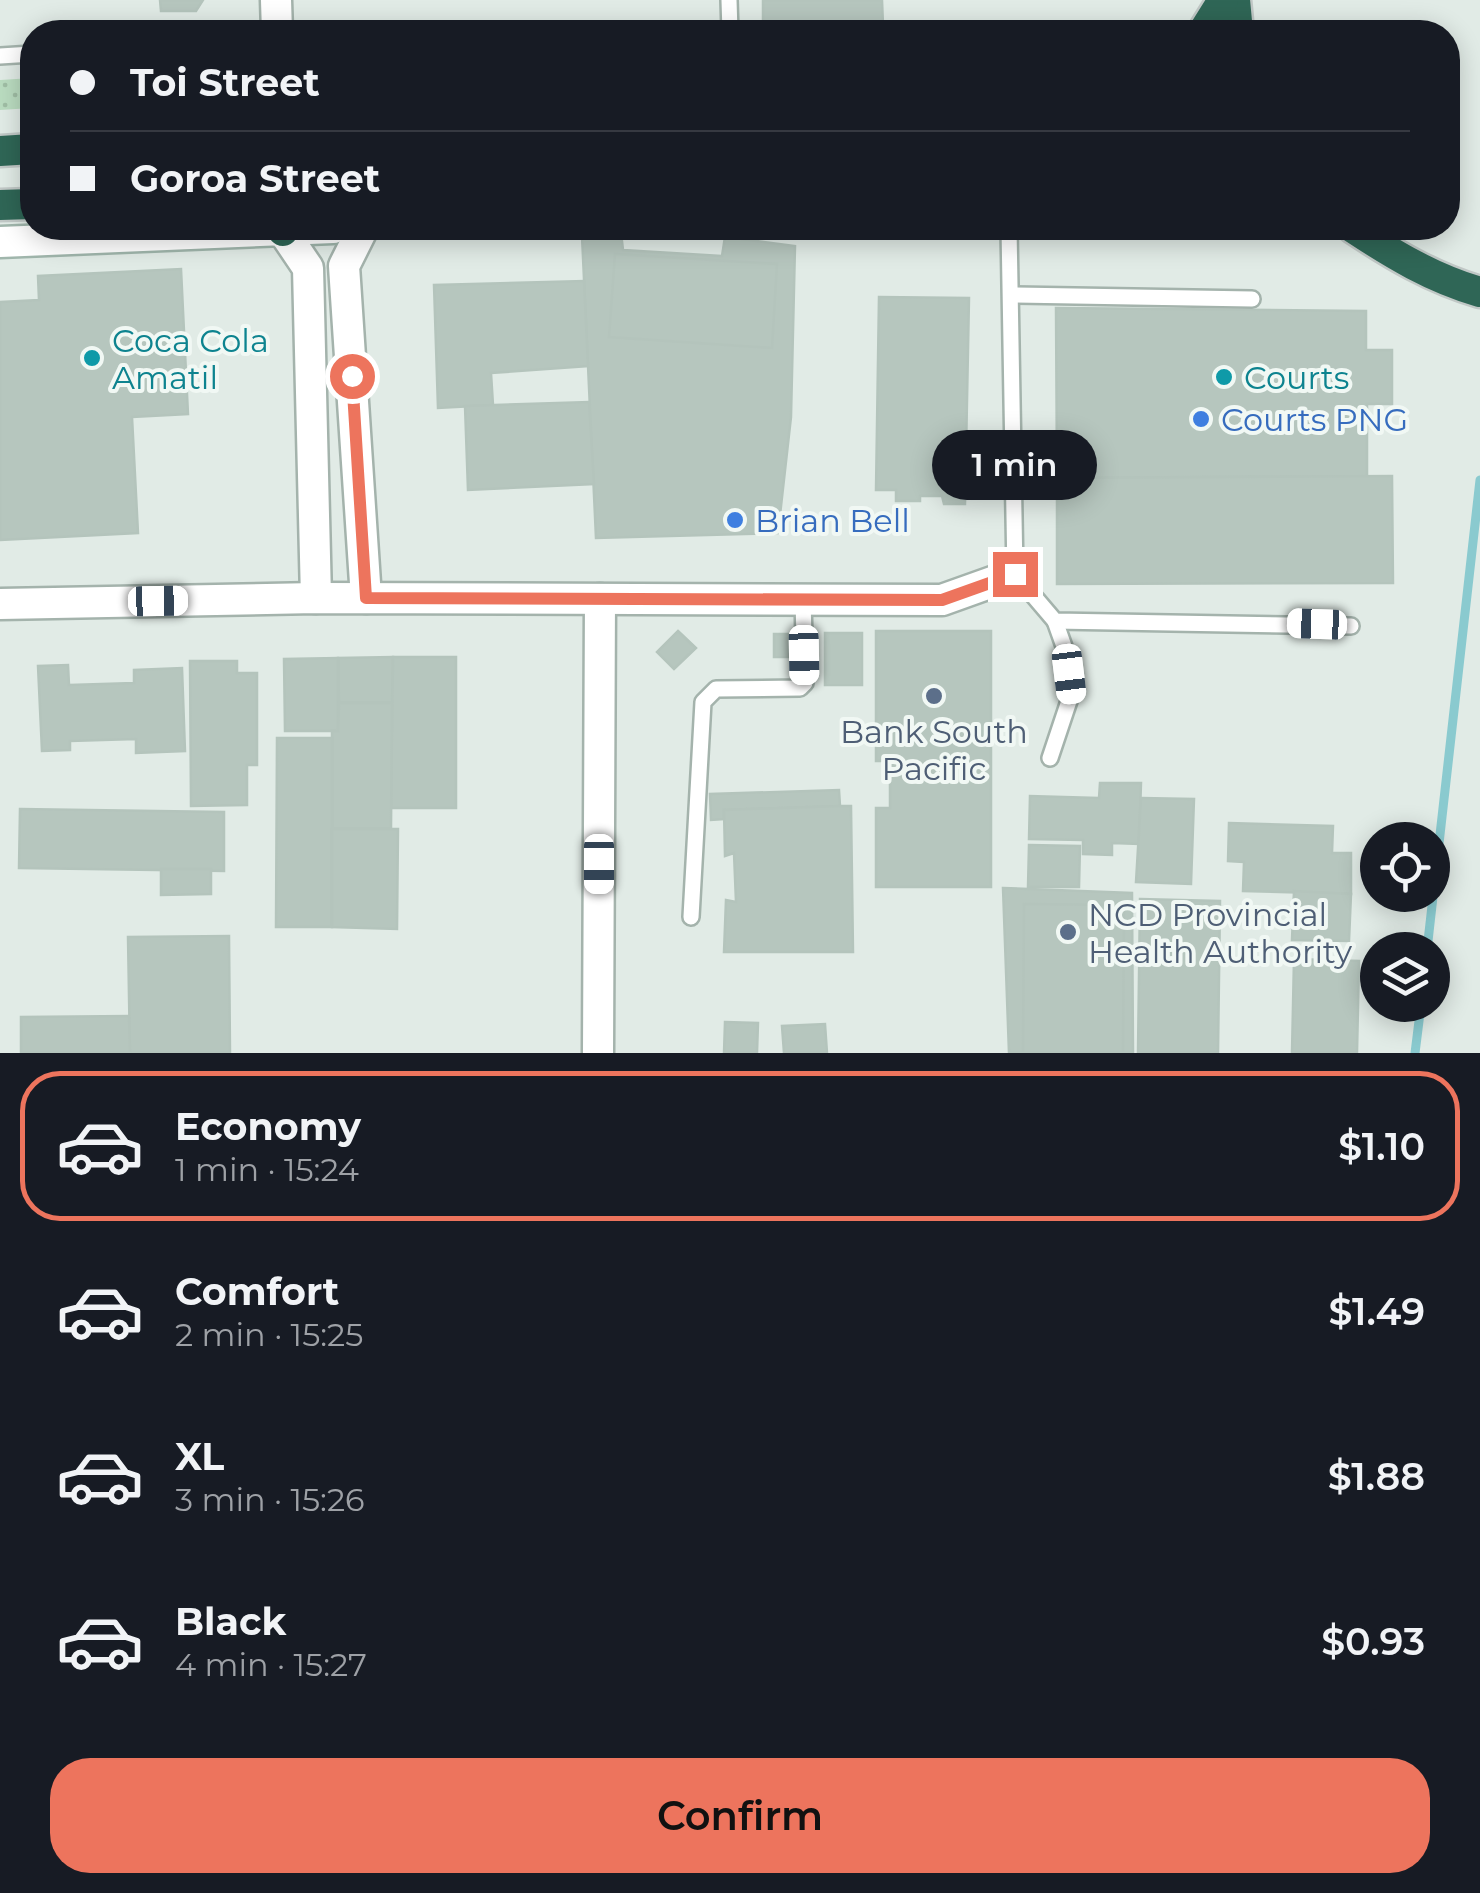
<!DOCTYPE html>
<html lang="en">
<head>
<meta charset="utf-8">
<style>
	:root { --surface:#171b24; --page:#242831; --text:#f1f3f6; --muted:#9ea1a6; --line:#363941; --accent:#ed745d }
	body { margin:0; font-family:Montserrat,sans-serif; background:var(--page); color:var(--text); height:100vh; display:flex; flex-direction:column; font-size:38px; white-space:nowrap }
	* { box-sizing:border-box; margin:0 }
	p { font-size:32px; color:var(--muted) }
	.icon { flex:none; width:55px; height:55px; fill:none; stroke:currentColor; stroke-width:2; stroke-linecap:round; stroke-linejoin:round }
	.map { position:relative; height:1053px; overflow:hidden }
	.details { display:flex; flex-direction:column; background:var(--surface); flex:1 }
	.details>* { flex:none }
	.banner { position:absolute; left:20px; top:20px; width:1440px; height:220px; border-radius:40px; box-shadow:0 5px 25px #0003; display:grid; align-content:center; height:220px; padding:0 50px; background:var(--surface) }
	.tools { position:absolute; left:1360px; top:822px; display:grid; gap:20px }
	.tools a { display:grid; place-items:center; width:90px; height:90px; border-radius:50%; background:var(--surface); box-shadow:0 5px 25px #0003; font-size:50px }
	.end { position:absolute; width:45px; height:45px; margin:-22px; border:12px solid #ed745d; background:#fff; box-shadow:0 0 0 5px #fff }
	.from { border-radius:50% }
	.bubble { position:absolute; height:70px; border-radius:35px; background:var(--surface); box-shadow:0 5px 25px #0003; font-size:32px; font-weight:600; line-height:70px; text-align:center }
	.car { position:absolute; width:30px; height:60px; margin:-30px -15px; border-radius:12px; box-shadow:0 0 8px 2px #0007; background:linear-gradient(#fff 24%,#345 0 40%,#fff 0 76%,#345 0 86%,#fff 0) }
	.banner b { display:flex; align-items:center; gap:35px; height:95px; font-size:38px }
	.banner b+b { border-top:2px solid var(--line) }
	.banner i { width:25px; height:25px; background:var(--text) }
	ul { padding:18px 0 0; list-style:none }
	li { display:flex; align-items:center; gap:30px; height:150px; margin:0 20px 15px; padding:0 30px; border:5px solid transparent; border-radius:40px }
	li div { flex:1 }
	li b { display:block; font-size:38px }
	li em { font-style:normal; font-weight:600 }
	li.on { border-color:var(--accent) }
	li>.icon { width:90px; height:90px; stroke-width:1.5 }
	.button { display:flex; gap:20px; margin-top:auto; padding:20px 50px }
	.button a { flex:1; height:115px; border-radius:40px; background:var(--accent); color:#111; font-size:40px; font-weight:600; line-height:115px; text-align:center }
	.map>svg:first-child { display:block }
	.grass { fill:url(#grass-dots) }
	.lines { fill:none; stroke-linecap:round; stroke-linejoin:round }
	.stream { stroke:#8acacf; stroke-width:9 }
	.building { fill:#b6c6be; stroke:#b4c4bc; stroke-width:2.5 }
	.lane-casing { stroke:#a4b3ac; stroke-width:20 }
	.street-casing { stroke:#a4b3ac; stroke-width:35 }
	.secondary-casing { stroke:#a0b6ac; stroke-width:35 }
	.highway-casing { stroke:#c1c8c6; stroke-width:35 }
	.lane { stroke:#fff; stroke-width:15 }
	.street { stroke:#fff; stroke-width:30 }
	.secondary { stroke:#fff; stroke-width:30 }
	.highway { stroke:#2f6656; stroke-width:30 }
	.route { stroke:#ed745d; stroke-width:12 }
	.culture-dot { fill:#0f9aa8; stroke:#f1f8f4; stroke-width:4 }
	.shop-dot { fill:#3f7fe0; stroke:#f1f8f4; stroke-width:4 }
	.service-dot { fill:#5c6f8a; stroke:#f1f8f4; stroke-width:4 }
	.labels { text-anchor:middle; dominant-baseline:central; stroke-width:8; stroke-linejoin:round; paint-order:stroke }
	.culture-label { font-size:32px; fill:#0d838f; stroke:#f1f8f4; text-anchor:start }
	.shop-label { font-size:32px; fill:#366cbe; stroke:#f1f8f4; text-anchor:start }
	.service-label { font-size:32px; fill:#4e5e75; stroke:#f1f8f4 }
</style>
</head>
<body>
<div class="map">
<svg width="1480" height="1053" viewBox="0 0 1480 1053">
	<defs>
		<pattern id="grass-dots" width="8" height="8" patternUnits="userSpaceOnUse" patternTransform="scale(2.5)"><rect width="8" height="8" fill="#badcc0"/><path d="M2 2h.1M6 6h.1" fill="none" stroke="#a0bea5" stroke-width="1.8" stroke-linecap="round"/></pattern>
	</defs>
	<rect width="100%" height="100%" fill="#e1ebe6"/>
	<path class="grass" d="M32 78V108L0 110V80Z"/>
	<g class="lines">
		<g class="stream">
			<path d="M1427 950 1480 480"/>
			<path d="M1415 1053 1421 1005"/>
		</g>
	</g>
	<g class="building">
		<path d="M160 0H203L196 11H161Z"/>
		<path d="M763 0H882L883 25 763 26Z"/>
		<path d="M621 233 623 250 722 256 725 237 795 246 791 417 778 533 596 538 582 236Z"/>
		<path d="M615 254 777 264 772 348 609 337Z"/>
		<path d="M181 269 188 414 132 417 138 533 0 540V302L39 300 38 276Z"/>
		<path d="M584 281 588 366 491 373 493 405 438 408 434 285Z"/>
		<path d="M879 297 969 298 965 504H944L942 496H920V501H896V490H876Z"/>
		<path d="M1056 308 1366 311V350H1392V404H1367V476L1057 478Z"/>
		<path d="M589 402 594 484 468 490 465 406Z"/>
		<path d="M1392 476 1393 583 1057 584V478Z"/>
		<path d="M678 631 696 648 674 669 657 652Z"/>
		<path d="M876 631H991V887H876V808H890V761H876Z"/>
		<rect x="825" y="633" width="37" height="52"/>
		<rect x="774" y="634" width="21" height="23"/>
		<path d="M393 657 392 703H339L338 658Z"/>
		<path d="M393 657H456V808H391Z"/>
		<path d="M338 658V731H285L284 659Z"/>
		<path d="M190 661H237V673H257V765H247V805L191 806Z"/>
		<path d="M68 665 69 685 134 683V670L182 668 185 751 136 753V739L70 741V750L42 751 38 666Z"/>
		<path d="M339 703H392L391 829H332V731H338Z"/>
		<path d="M277 738H332V927H276Z"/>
		<path d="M1100 783H1141L1139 844 1112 843V855L1083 854V840L1029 839 1030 796 1099 798Z"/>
		<path d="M839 790 840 806 724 810V819L711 820 710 794Z"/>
		<path d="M1141 798 1194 799 1191 884 1136 882Z"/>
		<path d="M840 806H851L853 952H724L726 900 736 902 734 853 725 856 724 810Z"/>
		<path d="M20 809 224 812V871L19 868Z"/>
		<path d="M1229 823 1333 826 1332 853H1351V894L1243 891 1244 862 1228 861Z"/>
		<path d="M332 829H398L397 929 332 927Z"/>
		<path d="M1029 845 1080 846 1079 887H1028Z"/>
		<path d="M161 869H211V894L161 895Z"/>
		<path d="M1003 888 1132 893 1133 1053H1009Z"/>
		<path d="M1294 891 1351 894 1349 941 1292 940Z"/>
		<path d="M1140 899 1220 901 1218 1053H1138Z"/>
		<path d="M1024 904 1124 905 1123 1053H1023Z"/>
		<path d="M229 936 230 1053H130L128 937Z"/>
		<path d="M1294 959 1359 961 1357 1053H1292Z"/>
		<path d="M129 1016 130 1053H21V1017Z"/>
		<path d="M725 1022 758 1023 757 1053H724Z"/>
		<path d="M825 1024 827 1053H784L782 1026Z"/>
	</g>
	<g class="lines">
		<defs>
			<g id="lane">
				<path d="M729 0 730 32"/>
				<path d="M0 56 32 54"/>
				<path d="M1009 228 1015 574 1055 621 1351 626"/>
				<path d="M1011 295 1252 299"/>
				<path d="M1050 758 1071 695 1066 652 1055 621"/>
				<path d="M691 917 703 702 716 689 800 688 805 683 803 598"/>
			</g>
			<g id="street">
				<path d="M276 0 277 32"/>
				<path d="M363 228 344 266 366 598"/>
				<path d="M283 231 308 268 316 598"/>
				<path d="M0 604 316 598 942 600 1015 574"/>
				<path d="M598 1053 600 599"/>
			</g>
			<path id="secondary" d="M0 242 333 228"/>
			<g id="highway">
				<path d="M1235 0 1238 32"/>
				<path d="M1203 32 1223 0"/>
				<path d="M0 151 32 149"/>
				<path d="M0 205 32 204"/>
				<path d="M282 228 283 231"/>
				<path d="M1353 228C1394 255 1432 278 1480 292"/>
			</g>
		</defs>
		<use href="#lane" class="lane-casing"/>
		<use href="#street" class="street-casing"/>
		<use href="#secondary" class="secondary-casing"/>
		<use href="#highway" class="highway-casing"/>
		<use href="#lane" class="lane"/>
		<use href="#street" class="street"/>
		<use href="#secondary" class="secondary"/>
		<use href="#highway" class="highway"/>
	</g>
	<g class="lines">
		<path class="route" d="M352 376 366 598 942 600 1015 574"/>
	</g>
	<g class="culture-dot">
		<circle cx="92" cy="358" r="10"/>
		<circle cx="1224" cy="377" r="10"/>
	</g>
	<g class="shop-dot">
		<circle cx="1201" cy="419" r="10"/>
		<circle cx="735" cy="520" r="10"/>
	</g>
	<g class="service-dot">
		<circle cx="934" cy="696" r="10"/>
		<circle cx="1068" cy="932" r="10"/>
	</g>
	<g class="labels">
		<g class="culture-label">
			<text x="112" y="340">Coca Cola<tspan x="112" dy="37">Amatil</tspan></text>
			<text x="1244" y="377">Courts</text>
		</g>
		<g class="shop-label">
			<text x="1221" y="419">Courts PNG</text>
			<text x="755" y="520">Brian Bell</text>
		</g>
		<g class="service-label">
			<text x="934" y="731">Bank South<tspan x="934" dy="37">Pacific</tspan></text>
			<text x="1088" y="914" text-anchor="start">NCD Provincial<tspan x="1088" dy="37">Health Authority</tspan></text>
		</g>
	</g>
</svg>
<div class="tools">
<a><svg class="icon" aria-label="locate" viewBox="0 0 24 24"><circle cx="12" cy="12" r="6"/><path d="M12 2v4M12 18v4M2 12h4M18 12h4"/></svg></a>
<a><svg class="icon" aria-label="layers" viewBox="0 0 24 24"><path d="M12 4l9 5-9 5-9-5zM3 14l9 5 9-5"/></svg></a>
</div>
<i class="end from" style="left:352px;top:376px"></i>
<i class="end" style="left:1015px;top:574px"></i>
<div class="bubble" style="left:932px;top:430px;width:165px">1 min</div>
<i class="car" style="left:158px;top:601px;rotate:89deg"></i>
<i class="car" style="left:1317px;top:624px;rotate:272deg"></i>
<i class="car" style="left:804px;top:655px;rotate:179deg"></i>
<i class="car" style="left:1069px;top:674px;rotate:173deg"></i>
<i class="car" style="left:599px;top:864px;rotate:180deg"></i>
<div class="banner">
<b><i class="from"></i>Toi Street</b>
<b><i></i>Goroa Street</b>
</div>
</div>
<section class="details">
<ul>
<li class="on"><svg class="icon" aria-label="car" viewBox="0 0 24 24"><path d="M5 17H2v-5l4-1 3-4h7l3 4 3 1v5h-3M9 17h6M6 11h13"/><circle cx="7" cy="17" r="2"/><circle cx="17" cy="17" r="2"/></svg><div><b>Economy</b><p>1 min · 15:24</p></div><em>$1.10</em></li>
<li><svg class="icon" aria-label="car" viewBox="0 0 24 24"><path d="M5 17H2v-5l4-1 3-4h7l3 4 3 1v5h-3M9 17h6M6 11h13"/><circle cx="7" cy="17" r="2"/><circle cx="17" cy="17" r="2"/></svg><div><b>Comfort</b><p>2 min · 15:25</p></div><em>$1.49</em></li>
<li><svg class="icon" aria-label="car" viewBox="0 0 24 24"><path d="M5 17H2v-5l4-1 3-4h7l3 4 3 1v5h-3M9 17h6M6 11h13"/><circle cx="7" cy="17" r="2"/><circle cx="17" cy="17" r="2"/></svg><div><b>XL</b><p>3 min · 15:26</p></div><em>$1.88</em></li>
<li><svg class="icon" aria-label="car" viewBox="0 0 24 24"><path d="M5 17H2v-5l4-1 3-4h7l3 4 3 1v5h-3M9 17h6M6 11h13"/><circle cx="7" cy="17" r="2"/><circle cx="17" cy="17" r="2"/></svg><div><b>Black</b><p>4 min · 15:27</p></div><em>$0.93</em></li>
</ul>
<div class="button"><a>Confirm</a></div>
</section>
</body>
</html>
